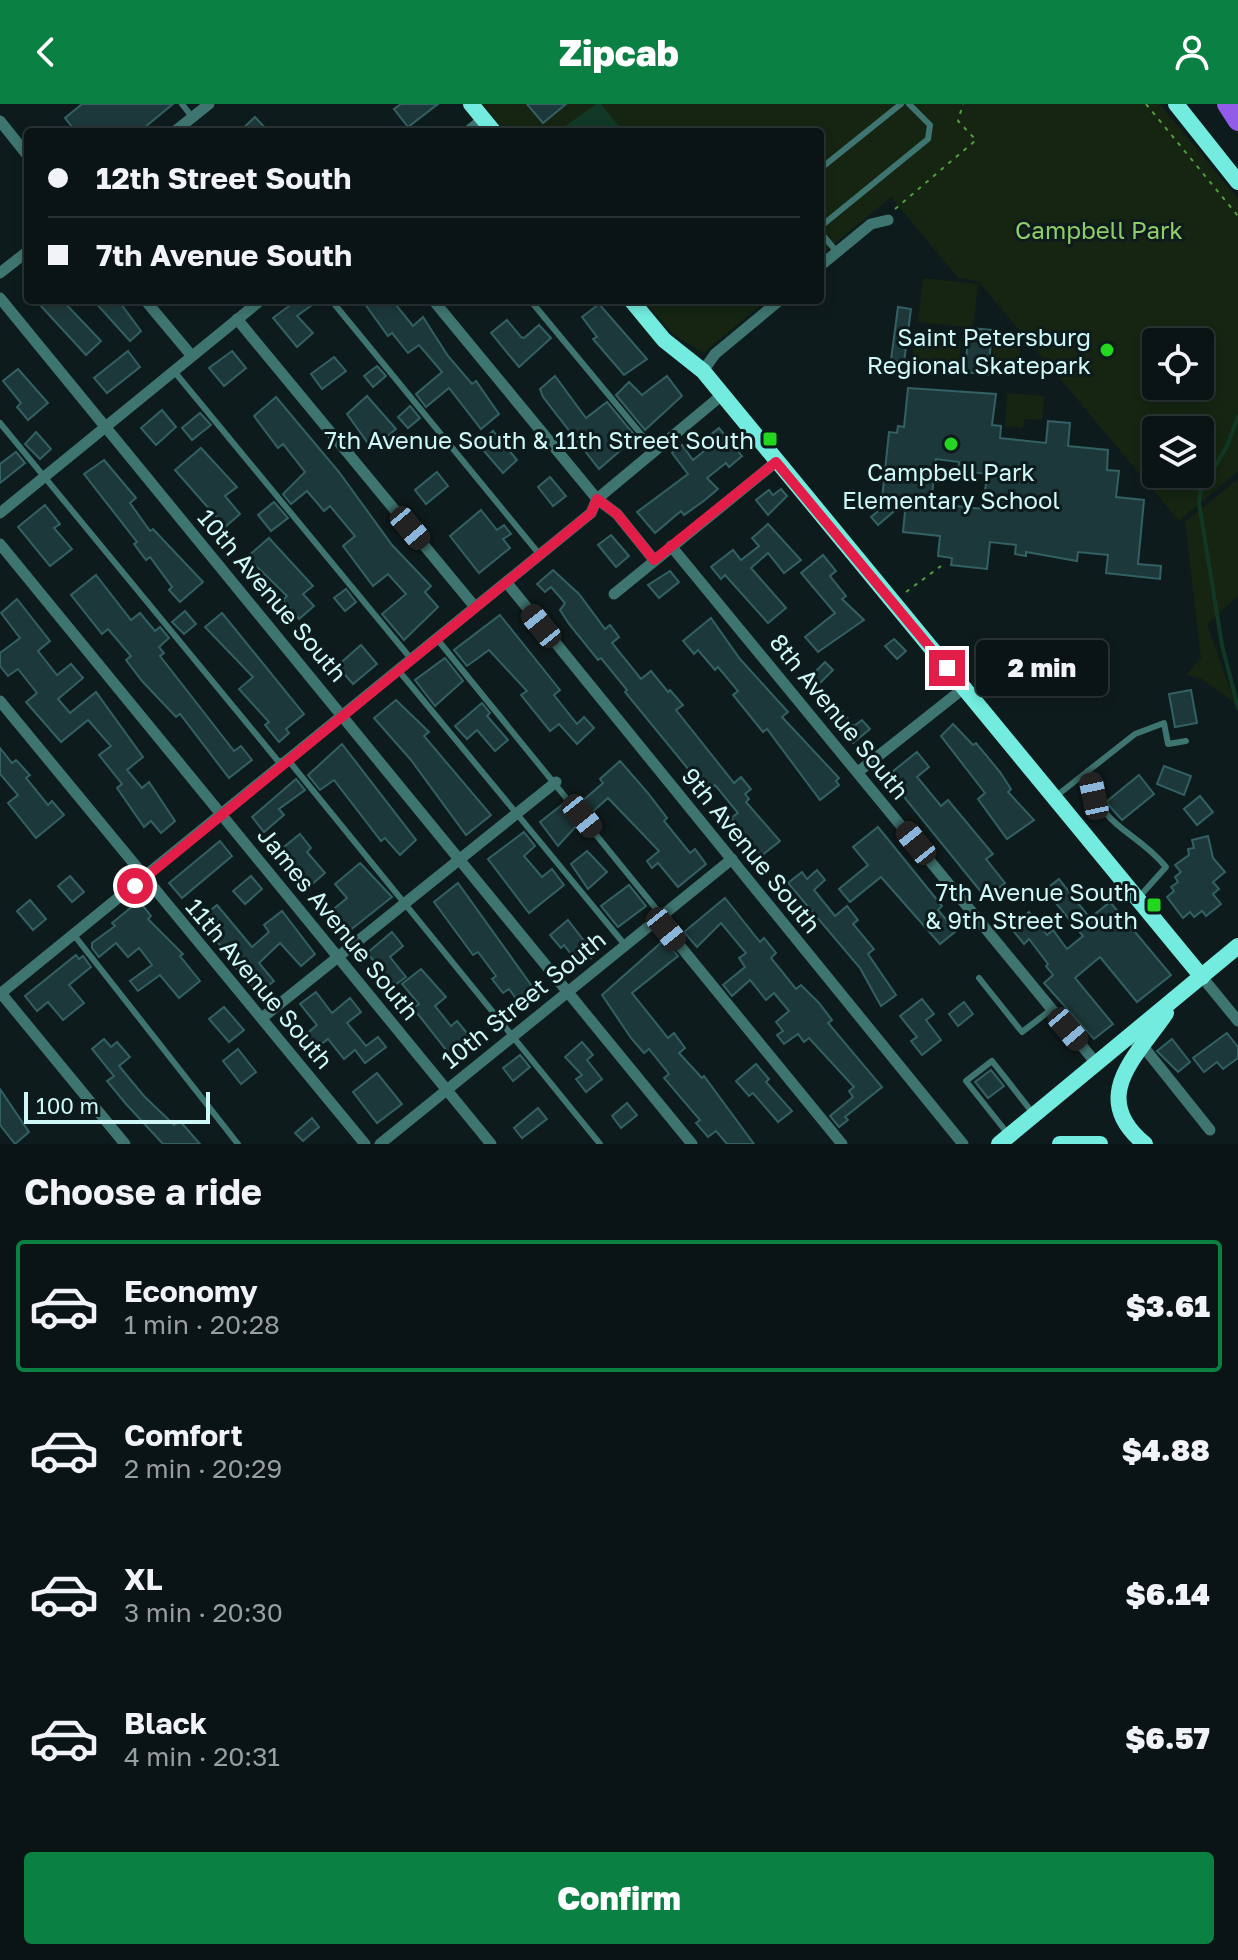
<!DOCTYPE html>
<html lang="en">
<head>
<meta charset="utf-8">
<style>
	:root { --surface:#0a1415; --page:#131d1e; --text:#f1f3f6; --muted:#999ea0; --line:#2a3334; --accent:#0b8043 }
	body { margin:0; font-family:"Golos Text",sans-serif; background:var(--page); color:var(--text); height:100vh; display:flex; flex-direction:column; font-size:30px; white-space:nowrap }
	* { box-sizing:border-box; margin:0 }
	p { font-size:26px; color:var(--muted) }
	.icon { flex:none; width:44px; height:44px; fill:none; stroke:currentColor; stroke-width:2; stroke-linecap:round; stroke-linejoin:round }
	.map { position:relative; height:1040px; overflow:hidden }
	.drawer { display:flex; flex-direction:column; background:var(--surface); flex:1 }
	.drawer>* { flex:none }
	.hud { position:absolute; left:24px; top:24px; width:800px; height:176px; border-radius:8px; box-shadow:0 4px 12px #0003,0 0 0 2px var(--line); display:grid; align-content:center; height:176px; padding:0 24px; background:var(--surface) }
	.fabs { position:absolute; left:1142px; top:224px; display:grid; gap:16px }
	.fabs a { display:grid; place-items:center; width:72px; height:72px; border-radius:8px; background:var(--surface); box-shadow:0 4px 12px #0003,0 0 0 2px var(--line); font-size:40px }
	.scale { position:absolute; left:24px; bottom:20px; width:186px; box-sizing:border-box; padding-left:8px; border:4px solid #cff8f8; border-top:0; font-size:22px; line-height:28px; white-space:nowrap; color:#cff8f8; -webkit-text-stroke:6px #0e1b1c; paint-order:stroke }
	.end { position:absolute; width:36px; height:36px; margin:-18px; border:10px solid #e11d48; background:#fff; box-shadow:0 0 0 4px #fff }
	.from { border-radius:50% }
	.bubble { position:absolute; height:56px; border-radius:8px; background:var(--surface); box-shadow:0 4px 12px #0003,0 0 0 2px var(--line); font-size:26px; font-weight:800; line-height:56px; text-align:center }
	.car { position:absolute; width:24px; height:48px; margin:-24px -12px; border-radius:10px; box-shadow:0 0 6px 2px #0007; background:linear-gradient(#222 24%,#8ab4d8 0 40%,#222 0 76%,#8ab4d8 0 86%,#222 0) }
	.hud b { display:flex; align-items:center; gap:28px; height:76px; font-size:30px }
	.hud b+b { border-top:2px solid var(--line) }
	.hud i { width:20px; height:20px; background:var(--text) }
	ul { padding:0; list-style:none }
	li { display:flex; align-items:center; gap:24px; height:132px; margin:0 16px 12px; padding:0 8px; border:4px solid transparent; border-radius:8px }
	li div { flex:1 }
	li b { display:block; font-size:30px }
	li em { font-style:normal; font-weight:800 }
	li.on { border-color:var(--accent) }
	li>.icon { width:72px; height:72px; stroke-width:1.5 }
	h2 { padding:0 24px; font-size:36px; line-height:96px }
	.button { display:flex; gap:16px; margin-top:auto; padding:16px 24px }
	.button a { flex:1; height:92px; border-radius:8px; background:var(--accent); color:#fff; font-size:32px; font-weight:800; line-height:92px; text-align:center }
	header { display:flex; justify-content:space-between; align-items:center; height:104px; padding:0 24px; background:var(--accent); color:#fff; font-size:36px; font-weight:800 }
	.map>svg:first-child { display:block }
	.green { fill:#152512; fill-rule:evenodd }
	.water { fill:#113824 }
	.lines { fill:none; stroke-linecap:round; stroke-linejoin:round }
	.stream { stroke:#113824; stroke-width:4 }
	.building { fill:#1d383a; stroke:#326063; stroke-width:2; fill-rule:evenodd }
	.path { stroke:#4f9f3d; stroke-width:2; stroke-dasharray:4 6; stroke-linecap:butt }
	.lane { stroke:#3f7570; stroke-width:6 }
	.street { stroke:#3f7570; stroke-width:11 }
	.secondary { stroke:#73ecdf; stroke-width:16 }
	.highway { stroke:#925be8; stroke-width:20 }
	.route { stroke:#e11d48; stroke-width:10 }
	.poi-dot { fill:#23d61e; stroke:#0e1b1c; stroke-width:3 }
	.labels { text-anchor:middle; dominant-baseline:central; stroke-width:6; stroke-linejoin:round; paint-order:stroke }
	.park-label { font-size:24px; fill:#8dce66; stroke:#0e1b1c }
	.poi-label { font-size:24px; fill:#cff8f8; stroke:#0e1b1c; text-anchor:end }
	.street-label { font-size:24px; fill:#cff8f8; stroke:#0e1b1c }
</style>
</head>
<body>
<header><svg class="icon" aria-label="back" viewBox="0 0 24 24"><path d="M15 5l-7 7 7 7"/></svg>Zipcab<svg class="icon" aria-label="person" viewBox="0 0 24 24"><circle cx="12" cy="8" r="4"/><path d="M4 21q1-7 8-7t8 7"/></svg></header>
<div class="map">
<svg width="1238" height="1040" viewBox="0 0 1238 1040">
	<rect width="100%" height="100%" fill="#0e1b1c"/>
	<g class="green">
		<path d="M482 0H1160L1238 95V367L1179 417 978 177 958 174 891 93 820 152V28H505ZM1156 238H1200V282H1156ZM1156 326H1200V370H1156Z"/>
		<path d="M923 174 978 180 973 224 918 218Z"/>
		<path d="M644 196H767L703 249 673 230Z"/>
		<path d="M918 233 961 237 959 260 912 255 914 236Z"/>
		<path d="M993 242 1020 244 1017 274 991 271Z"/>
		<path d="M1007 289 1044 292 1042 316 1024 315 1023 324 1005 322Z"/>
		<path d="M1238 375V492L1207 520 1235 599 1200 574 1186 571 1201 554 1185 418Z"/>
	</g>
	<path class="water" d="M596 0H601L624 28H568L564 23Z"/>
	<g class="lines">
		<path class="stream" d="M1238 313 1227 342 1201 386 1199 399 1222 541 1238 604"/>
	</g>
	<g class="building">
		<path d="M82 0H173L139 28H76L65 14Z"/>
		<path d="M401 0H438L408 23 394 5Z"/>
		<path d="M527 0H566L543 19Z"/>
		<path d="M255 13 269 28H239Z"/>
		<path d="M46 196H62L101 237 86 251 40 201Z"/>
		<path d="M93 196H118L141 227 130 237Z"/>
		<path d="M285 196H319L297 212 313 229 297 243 273 214 289 202Z"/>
		<path d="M362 196H392L413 222 423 213 448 252 472 280 476 277 499 310 481 325 449 284 426 303 416 290 442 268 419 241 408 249 392 229 388 232Z"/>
		<path d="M599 200 647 255 624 271 593 235 597 233 582 213Z"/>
		<path d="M898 203 911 205 904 258 891 256Z"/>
		<path d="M507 216 521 233 524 234 539 221 551 234 519 263 491 229Z"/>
		<path d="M969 224 992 226 988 271 965 268Z"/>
		<path d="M128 247 140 263 107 289 94 274Z"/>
		<path d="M232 247 246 264 224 282 209 264Z"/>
		<path d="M334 253 346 267 322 285 311 270Z"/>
		<path d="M377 262 386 272 373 283 364 272Z"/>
		<path d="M18 265 48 299 28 316 17 303 21 299 3 277Z"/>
		<path d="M555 272 586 314 607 298 636 333 599 365 543 293 540 285Z"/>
		<path d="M667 272 682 292 645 326 616 291 629 278 642 291Z"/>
		<path d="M908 284 996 290 992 321 1001 322 1000 334 1046 339 1048 317 1070 319 1068 342 1108 346 1107 366 1119 367 1116 393 1144 396 1138 460 1161 462 1160 475 1106 469 1108 451 1078 448 1077 457 1026 448V452L1015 450 1016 441 990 438 987 465 951 461 952 454 938 452 940 432 903 428 906 397 878 421 871 413 881 405 889 328 897 329 898 322 904 323ZM936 355 959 358 958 366 987 370 983 405 931 399Z"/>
		<path d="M367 292 396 325 372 345 347 310Z"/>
		<path d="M276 293 339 368 392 441 431 482 425 488 438 503 404 536 382 510 406 490 388 470 373 482 343 442 355 432 330 402 324 407 307 387 291 400 283 390 305 368 283 340 278 344 254 312Z"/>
		<path d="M410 302 420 314 408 324 398 313Z"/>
		<path d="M162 306 176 323 156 341 141 324Z"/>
		<path d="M200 309 211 321 192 336 182 324Z"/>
		<path d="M719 324 742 352 729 363 726 359 707 374 718 385 705 396 684 411 681 407 655 429 637 408 688 370 672 349 682 341 693 356 714 339 709 332Z"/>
		<path d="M493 327 517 356 503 369 478 340Z"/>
		<path d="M36 328 51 345 40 355 25 340Z"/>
		<path d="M201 344 237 383 225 392 240 410 225 423 175 366Z"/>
		<path d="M16 348 25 359 0 379V360Z"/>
		<path d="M104 356 136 394 130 399 150 427 153 425 203 478 180 498 169 486 172 483 150 453 146 456 134 440 137 438 84 370Z"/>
		<path d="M437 368 448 382 426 400 415 386Z"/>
		<path d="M550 373 566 392 553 402 538 383Z"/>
		<path d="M781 385 787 392 768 411 756 396 769 386 773 391Z"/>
		<path d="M274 398 288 414 271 427 258 411Z"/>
		<path d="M45 401 60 420 54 424 72 445 50 462 18 423Z"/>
		<path d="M481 406 497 426 504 421 511 430 503 435 510 444 479 469 450 432Z"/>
		<path d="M768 420 801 456 784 469 768 449 751 464 786 504 768 519 725 471 721 475 711 463 733 446 741 456 759 442 752 434Z"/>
		<path d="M611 431 629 452 616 463 598 441Z"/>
		<path d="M269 434 313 482 303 490 314 502 299 515 283 496 287 492 247 453Z"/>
		<path d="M823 451 836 467 830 472 846 492 842 495 864 516 818 548 805 533 835 509 801 469Z"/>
		<path d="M553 466 579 490 605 525 610 521 619 533 612 539 641 575 651 567 668 588 670 586 683 601 676 606 734 679 741 673 751 685 745 690 749 695 746 698 780 737 761 752 731 714 738 709 715 681 707 688 625 588 627 586 601 554 598 556 569 520 560 506 565 499 551 483 545 488 537 480Z"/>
		<path d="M670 467 679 478 659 494 648 481Z"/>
		<path d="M96 471 131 516 140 509 155 527 160 523 169 534 159 543 164 549 160 552 234 647 241 642 252 656 229 674 180 610 176 613 142 577 126 556 131 552 108 525 102 530 71 491Z"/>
		<path d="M346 485 356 498 345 507 334 494Z"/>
		<path d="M17 495 50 537 38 547 57 571 71 560 83 574 58 595 70 609 96 588 143 653 127 666 142 684 149 678 175 717 161 729 151 717 144 723 117 684 122 680 99 651 111 642 88 616 61 638 26 598 37 589 18 565 8 572 0 562V549L20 534 1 509Z"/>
		<path d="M185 507 196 520 184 530 172 518Z"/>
		<path d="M222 509 304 610 286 625 289 629 279 638 265 621 269 618 239 585 253 573 205 523Z"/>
		<path d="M500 511 560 586 554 591 577 620 584 613 594 624 577 640 559 620 550 627 521 591 527 587 489 546 467 562 454 546Z"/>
		<path d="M711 514 740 555 788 608 782 613 839 674 836 677 839 681 820 696 767 625 763 628 733 591 738 587 718 563 715 566 698 546 694 550 683 537Z"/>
		<path d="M894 535 906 547 897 555 885 542Z"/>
		<path d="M361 541 377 560 353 580 337 562Z"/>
		<path d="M445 554 463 577 435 602 415 576Z"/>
		<path d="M825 558 833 566 819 580 811 572Z"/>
		<path d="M1191 586 1197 619 1175 623 1169 590Z"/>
		<path d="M396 596 429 628 424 632 491 711 466 731 411 656 374 614Z"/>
		<path d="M834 598 854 622 862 616 870 625 853 639 824 606Z"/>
		<path d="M482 599 490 609 487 612 508 636 495 647 477 626 467 635 455 622Z"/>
		<path d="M953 620 973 641 976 639 1000 668 1011 685 1008 688 1034 716 1007 735 978 695 985 689 941 632Z"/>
		<path d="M342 640 416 736 400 751 385 734 381 737 334 676 320 686 308 671Z"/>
		<path d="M0 644 12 659 16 656 30 671 26 674 48 701 52 697 64 711 36 734 8 699 18 691 0 670Z"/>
		<path d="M917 648 929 663 917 673 941 702 948 696 993 750 986 755 1005 779 986 794 887 672Z"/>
		<path d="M620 657 647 688 667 714 664 717 690 749 695 745 706 760 678 783 658 759 652 764 647 757 659 747 608 694 588 712 579 700 603 679 600 675Z"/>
		<path d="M1164 662 1191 672 1184 691 1157 680Z"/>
		<path d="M1139 671 1154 690 1122 716 1106 698Z"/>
		<path d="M296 675 305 686 279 705 284 711 264 728 252 713Z"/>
		<path d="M1200 692 1213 708 1197 721 1184 705Z"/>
		<path d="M563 700 579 719 558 742 540 718Z"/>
		<path d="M878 723 942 802 938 806 956 827 940 840 881 773 850 798 839 785 868 761 853 743Z"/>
		<path d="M524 728 535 742 524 752 542 773 552 765 564 781 529 809 488 755Z"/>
		<path d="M300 730 311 744 307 748 325 769 311 781 280 746Z"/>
		<path d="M1208 732 1213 754 1225 768 1213 778 1219 785 1213 790 1221 800 1206 812 1202 807 1194 813 1190 808 1183 814 1167 793 1174 787 1171 783 1178 778 1175 773 1181 768 1175 761 1189 751 1188 745 1194 744 1192 736Z"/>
		<path d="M220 737 232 752 182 794 169 779Z"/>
		<path d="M587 747 607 768 588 785 571 760Z"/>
		<path d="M360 759 392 793 343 832 325 812 347 794 335 780Z"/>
		<path d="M817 766 825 776 814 786 835 812 847 802 858 816 853 820 874 845 868 850 896 891 881 902 860 864 788 779 802 768 807 775Z"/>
		<path d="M70 772 84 788 72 798 58 782Z"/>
		<path d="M251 772 262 785 245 800 233 787Z"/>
		<path d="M1059 775 1090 814 1110 798 1171 871 1137 898 1100 853 1075 874 1113 920 1094 935 1044 879 1053 871 1046 862 1048 860 1029 835 1024 840 1010 823 1029 808 1047 831 1053 826 1067 845 1083 832 1045 786Z"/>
		<path d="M458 779 539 892 523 904 509 885 503 889 492 875 496 872 478 848 473 851 434 798Z"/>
		<path d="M629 781 646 802 618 823 601 802Z"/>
		<path d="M725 794 760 838 764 834 776 849 771 854 796 885 801 881 819 899 832 916 828 919 882 983 845 1013 848 1016 839 1023 830 1012 853 993 849 987 854 983 809 934 804 938 798 930 784 940 777 931 783 927 776 918 789 907 774 889 766 896 750 876 732 892 723 881 745 863 739 854 746 849 721 819 697 843 684 828Z"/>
		<path d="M30 796 46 815 33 826 17 807Z"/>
		<path d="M139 797 151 812 148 815 183 850 180 852 200 877 179 894 160 871 138 887 130 877 152 861 139 844 128 853 116 839 99 853 92 844V839L115 822 112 819Z"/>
		<path d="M217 801 252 843 269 828 264 821 282 807 315 850 301 862 280 839 259 859 274 877 259 889 227 854 229 852 199 816Z"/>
		<path d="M568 816 595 851 580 862 564 841 561 844 550 831Z"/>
		<path d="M392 828 403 842 390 853 406 873 395 881 367 849Z"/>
		<path d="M664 836 678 852 632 889 668 934 674 929 685 944 679 949 702 974 704 972 754 1040H727L716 1027 708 1033 696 1019 700 1016 664 974 669 970 649 945 644 949 631 934 602 891Z"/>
		<path d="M76 851 79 855 83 852 91 863 69 881 84 899 63 916 48 898 37 907 25 892Z"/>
		<path d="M421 865 446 893 435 902 451 922 457 917 476 940 455 957 413 904 419 900 402 880Z"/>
		<path d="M316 888 332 909 350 894 361 908 347 919 366 942 378 933 386 943 365 959 355 946 344 955 328 935 309 950 299 936 317 921 300 900Z"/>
		<path d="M922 895 934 910 926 916 941 936 922 951 911 937 917 933 900 912Z"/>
		<path d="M964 898 973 910 958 922 949 910Z"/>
		<path d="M224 903 244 926 229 938 209 915Z"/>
		<path d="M1227 929 1238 943V954L1223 965 1217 958 1204 968 1193 954Z"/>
		<path d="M104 935 111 943 117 938 130 953 119 962 144 992 174 1021 180 1017 200 1040H163L126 1000 107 977 114 972 92 945Z"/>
		<path d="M1172 935 1190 958 1178 968 1157 947Z"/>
		<path d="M582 938 593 951 587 956 602 975 586 988 576 975 582 971 565 953Z"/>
		<path d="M238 945 256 968 241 980 223 957Z"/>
		<path d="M520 951 530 963 513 977 503 964Z"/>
		<path d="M756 960 769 975 766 978 792 1007 778 1018 753 989 749 992 736 977Z"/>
		<path d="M991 966 1004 982 988 994 975 978Z"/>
		<path d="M377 969 402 1000 377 1019 353 988Z"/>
		<path d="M0 985 29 1028 15 1040 0 1021Z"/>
		<path d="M627 999 637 1011 621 1024 612 1012Z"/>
		<path d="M538 1004 547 1015 522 1034 514 1024Z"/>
		<path d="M312 1014 319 1023 303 1037 295 1029Z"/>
	</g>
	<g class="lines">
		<g class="path">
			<path d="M1146 0 1238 112"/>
			<path d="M895 105 976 36 958 17 963 0"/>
			<path d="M906 488 941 462"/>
		</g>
		<g class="lane">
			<path d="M182 0 192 13"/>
			<path d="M820 65 901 0"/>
			<path d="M820 123 928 35 930 21 909 0"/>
			<path d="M820 128 837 148"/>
			<path d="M331 196 540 451"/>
			<path d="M530 196 655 347"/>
			<path d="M173 266 412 556"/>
			<path d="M0 319 278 657H289L600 1040"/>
			<path d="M437 535 662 812"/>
			<path d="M399 567 625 841"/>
			<path d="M1088 667C1102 729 1131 721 1166 763L1140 792"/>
			<path d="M1055 693 1135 630 1164 619 1168 640 1186 637"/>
			<path d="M74 831 238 1040"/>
			<path d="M979 874 1022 928 1052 905"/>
			<path d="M1008 1030 966 977 992 957 1032 1008"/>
		</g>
		<g class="street">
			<path d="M0 17 28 52"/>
			<path d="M174 28 209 0"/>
			<path d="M467 28 483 15"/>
			<path d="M820 162 871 120 888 116"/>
			<path d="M0 169 28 147"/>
			<path d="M0 194 692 1040"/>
			<path d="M145 196 191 251"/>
			<path d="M433 196 597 395 617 410 654 456"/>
			<path d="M237 215 475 503"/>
			<path d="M703 267 715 250 780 196"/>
			<path d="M0 409 261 196"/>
			<path d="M0 440 491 1040"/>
			<path d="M671 442 1096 959"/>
			<path d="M507 479 963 1040"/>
			<path d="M614 490 776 358"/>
			<path d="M0 597 365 1040"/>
			<path d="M858 668 964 584"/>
			<path d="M658 815 842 1040"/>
			<path d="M1202 873 1238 917"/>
			<path d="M0 888 125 1040"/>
			<path d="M0 890 591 409 597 395 722 291"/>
			<path d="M262 914 556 678"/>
			<path d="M1136 939 1142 941 1210 1026"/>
			<path d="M380 1040 732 755"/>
		</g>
		<g class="secondary">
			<path d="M471 0 494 28"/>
			<path d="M1176 0 1238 78"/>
			<path d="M631 196 664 236 703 267 1202 873"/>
			<path d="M999 1040 1238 842"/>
			<path d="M1060 1040H1100"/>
			<path d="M1145 1040C1087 993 1138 951 1166 909"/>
		</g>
		<path class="highway" d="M1227 0 1238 17"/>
	</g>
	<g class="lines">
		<path class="route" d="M135 782 591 409 597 395 617 410 654 456 776 358 947 564"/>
	</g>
	<g class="poi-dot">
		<circle cx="1107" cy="246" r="8"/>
		<rect x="762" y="327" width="16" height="16" rx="4"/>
		<circle cx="951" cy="340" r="8"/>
		<rect x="1146" y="793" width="16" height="16" rx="4"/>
	</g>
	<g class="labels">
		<g class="park-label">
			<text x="1099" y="125">Campbell Park</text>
		</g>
		<g class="poi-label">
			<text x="1091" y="232">Saint Petersburg<tspan x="1091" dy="28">Regional Skatepark</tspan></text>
			<text x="754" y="335">7th Avenue South &amp; 11th Street South</text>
			<text x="951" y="367" text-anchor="middle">Campbell Park<tspan x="951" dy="28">Elementary School</tspan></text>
			<text x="1138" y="787">7th Avenue South<tspan x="1138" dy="28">&amp; 9th Street South</tspan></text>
		</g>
		<g class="street-label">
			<text transform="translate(273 491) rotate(50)">10th Avenue South</text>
			<text transform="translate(840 612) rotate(51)">8th Avenue South</text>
			<text transform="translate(752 746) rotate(51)">9th Avenue South</text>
			<text transform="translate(339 819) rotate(51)">James Avenue South</text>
			<text transform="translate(260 879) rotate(50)">11th Avenue South</text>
			<text transform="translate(523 895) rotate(-39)">10th Street South</text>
		</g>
	</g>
</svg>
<div class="fabs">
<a><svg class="icon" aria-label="locate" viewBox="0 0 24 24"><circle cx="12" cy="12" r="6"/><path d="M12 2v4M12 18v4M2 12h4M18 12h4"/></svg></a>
<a><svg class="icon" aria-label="layers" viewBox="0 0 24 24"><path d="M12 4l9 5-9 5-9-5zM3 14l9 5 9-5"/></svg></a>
</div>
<div class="scale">100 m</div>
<i class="end from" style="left:135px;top:782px"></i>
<i class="end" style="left:947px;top:564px"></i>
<div class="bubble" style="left:976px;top:536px;width:132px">2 min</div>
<i class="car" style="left:410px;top:424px;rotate:140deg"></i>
<i class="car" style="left:541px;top:522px;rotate:321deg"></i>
<i class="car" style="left:1094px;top:692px;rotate:348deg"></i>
<i class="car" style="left:582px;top:712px;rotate:141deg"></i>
<i class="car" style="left:916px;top:739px;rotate:321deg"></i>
<i class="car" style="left:666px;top:825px;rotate:141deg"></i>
<i class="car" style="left:1068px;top:925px;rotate:140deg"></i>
<div class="hud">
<b><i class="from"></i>12th Street South</b>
<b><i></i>7th Avenue South</b>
</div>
</div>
<section class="drawer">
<h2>Choose a ride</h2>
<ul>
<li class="on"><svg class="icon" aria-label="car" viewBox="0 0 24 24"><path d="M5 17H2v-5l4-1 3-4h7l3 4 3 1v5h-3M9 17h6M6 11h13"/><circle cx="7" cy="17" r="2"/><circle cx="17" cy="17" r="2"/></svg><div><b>Economy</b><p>1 min · 20:28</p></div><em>$3.61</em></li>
<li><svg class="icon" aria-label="car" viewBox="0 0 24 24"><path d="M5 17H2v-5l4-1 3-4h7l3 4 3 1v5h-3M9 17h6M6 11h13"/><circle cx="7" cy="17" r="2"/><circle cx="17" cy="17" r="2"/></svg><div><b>Comfort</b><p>2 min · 20:29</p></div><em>$4.88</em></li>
<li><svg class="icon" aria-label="car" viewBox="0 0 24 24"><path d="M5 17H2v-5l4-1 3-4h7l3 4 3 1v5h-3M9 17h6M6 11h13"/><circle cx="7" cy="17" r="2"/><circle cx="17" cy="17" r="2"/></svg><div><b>XL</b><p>3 min · 20:30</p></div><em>$6.14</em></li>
<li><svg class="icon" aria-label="car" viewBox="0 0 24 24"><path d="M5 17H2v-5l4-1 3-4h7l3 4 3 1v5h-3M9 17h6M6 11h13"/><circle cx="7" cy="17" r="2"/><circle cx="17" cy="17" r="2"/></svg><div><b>Black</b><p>4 min · 20:31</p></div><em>$6.57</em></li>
</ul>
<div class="button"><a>Confirm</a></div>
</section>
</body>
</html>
